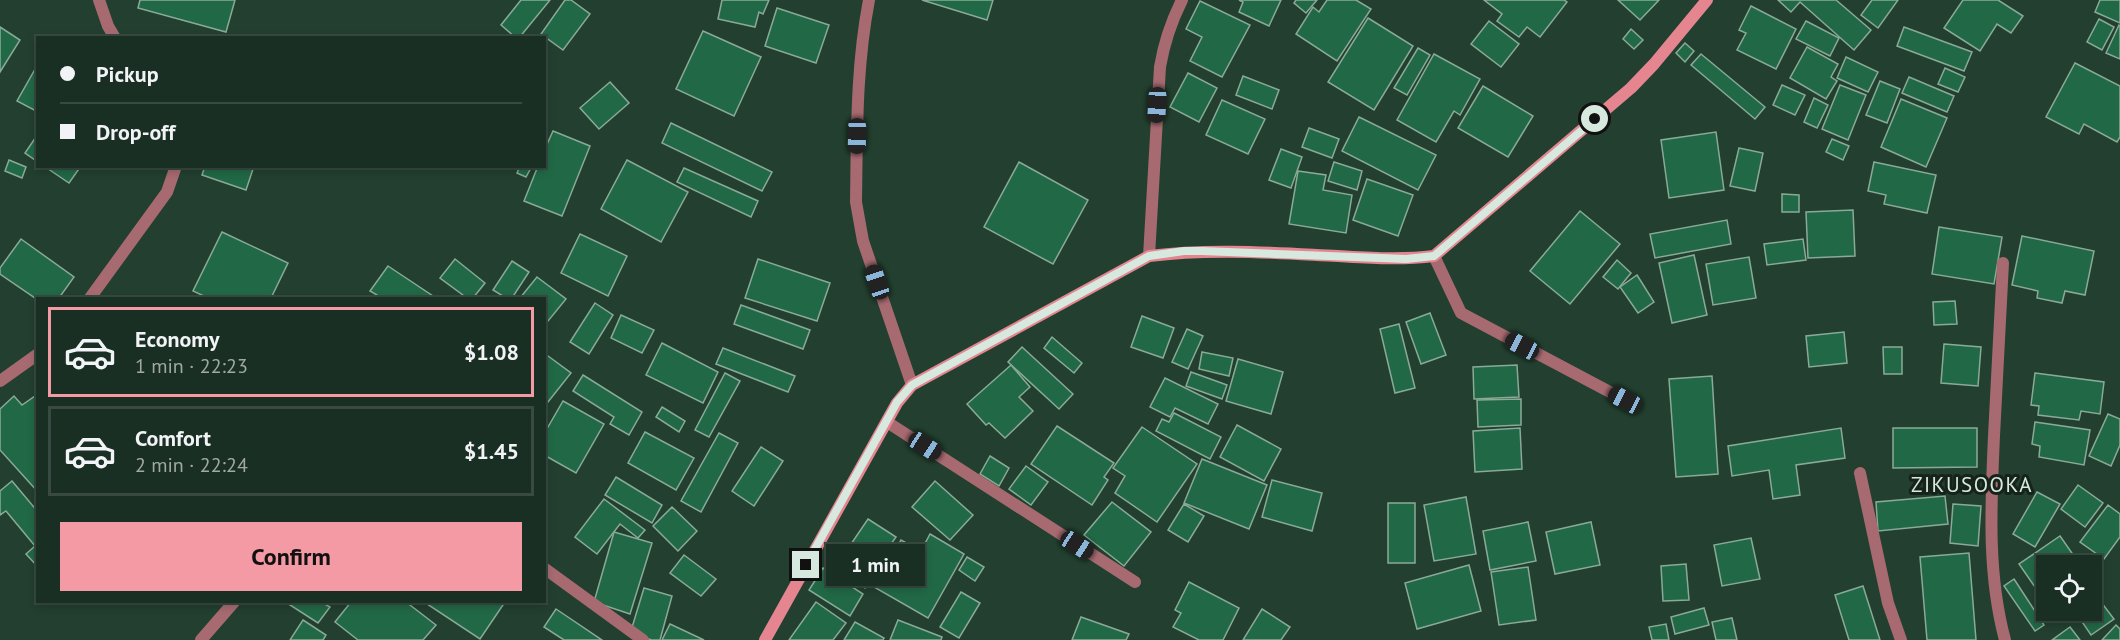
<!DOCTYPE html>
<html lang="en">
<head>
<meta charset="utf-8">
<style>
	:root { --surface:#1a2f23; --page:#273b30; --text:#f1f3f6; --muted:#9fa9a6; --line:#384a41; --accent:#f49aa4 }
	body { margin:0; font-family:"PT Sans",sans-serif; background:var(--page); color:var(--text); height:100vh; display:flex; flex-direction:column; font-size:22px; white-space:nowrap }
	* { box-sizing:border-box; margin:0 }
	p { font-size:20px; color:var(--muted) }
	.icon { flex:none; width:33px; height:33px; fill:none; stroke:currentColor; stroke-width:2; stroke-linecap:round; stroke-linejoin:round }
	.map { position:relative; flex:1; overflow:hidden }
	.side { position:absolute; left:36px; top:297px; width:510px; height:306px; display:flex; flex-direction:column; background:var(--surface); border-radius:0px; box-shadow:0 3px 9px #0003,0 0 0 2px var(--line) }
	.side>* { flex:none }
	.top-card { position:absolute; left:36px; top:36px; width:510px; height:132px; border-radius:0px; box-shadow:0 3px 9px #0003,0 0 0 2px var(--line); display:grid; align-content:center; height:132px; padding:0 24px; background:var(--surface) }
	.buttons { position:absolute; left:2036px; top:555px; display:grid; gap:12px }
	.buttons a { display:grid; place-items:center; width:66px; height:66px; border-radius:0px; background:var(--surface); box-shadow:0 3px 9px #0003,0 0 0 2px var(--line); font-size:30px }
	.end { position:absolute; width:27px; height:27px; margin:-14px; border:8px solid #d7e8de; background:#111; box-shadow:0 0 0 3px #111 }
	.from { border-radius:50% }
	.bubble { position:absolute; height:42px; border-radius:0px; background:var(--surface); box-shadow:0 3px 9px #0003,0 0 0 2px var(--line); font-size:20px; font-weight:600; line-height:42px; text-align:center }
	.car { position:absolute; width:18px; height:36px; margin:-18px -9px; border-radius:8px; box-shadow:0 0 4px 2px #0007; background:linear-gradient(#222 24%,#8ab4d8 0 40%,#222 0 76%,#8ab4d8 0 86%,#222 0) }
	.top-card b { display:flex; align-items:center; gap:21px; height:57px; font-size:22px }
	.top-card b+b { border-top:2px solid var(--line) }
	.top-card i { width:15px; height:15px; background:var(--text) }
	ul { padding:10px 0 0; list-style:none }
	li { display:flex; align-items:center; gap:18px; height:90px; margin:0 12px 9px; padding:0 12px; border:3px solid var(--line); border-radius:0px }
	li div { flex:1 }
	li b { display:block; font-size:22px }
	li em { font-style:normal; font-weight:600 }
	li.selected { border-color:var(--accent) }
	li>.icon { width:54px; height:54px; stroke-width:1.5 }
	.action { display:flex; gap:12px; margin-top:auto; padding:12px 24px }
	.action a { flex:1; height:69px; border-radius:0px; background:var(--accent); color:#111; font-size:24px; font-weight:600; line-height:69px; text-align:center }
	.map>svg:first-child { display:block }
	.building { fill:#216846; stroke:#8aaa97; stroke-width:1.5 }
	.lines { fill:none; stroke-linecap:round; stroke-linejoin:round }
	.street { stroke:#a76a71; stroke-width:12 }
	.secondary { stroke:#e48590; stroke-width:12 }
	.route { stroke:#d7e8de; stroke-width:8 }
	.labels { text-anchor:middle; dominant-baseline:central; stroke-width:6; stroke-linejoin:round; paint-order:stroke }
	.quarter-label { font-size:21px; letter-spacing:1.5px; fill:#d7e8de; stroke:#16231b }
</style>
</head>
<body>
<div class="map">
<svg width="2120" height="640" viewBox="0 0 2120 640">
	<rect width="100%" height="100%" fill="#223f2f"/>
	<g class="building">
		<path d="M140 0H235L226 32 138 8Z"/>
		<path d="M521 0H550L519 38H516L501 25Z"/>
		<path d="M565 0H571L590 14 563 50 541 34Z"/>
		<path d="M722 0H769L763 14 759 12 755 27 718 19Z"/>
		<path d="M922 0H993L987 20Z"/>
		<path d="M1239 0H1281L1269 26 1239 12 1243 2Z"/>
		<path d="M1296 0H1317L1306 13 1294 3Z"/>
		<path d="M1327 0H1356L1371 9 1337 61 1296 34 1313 7 1319 12Z"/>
		<path d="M1484 0H1564L1567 2 1540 37 1527 27 1519 37 1497 21 1502 14Z"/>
		<path d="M1618 0H1659L1640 20Z"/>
		<path d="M1778 0H1836L1871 30 1854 50 1800 2 1791 12Z"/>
		<path d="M1872 0H1898L1878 28 1861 15Z"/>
		<path d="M1963 0H1998L2023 16 2011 33 1997 24 1980 51 1944 28Z"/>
		<path d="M2100 0H2120V23L2095 12Z"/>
		<path d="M1200 1 1250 25 1222 77 1190 61 1202 37 1186 29Z"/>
		<path d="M1751 6 1796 29 1776 69 1737 50 1746 33 1739 30Z"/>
		<path d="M777 8 829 25 816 63 765 46Z"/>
		<path d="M1368 18 1413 46 1374 110 1328 82Z"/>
		<path d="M2099 19 2114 27 2102 50 2087 42Z"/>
		<path d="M1489 21 1519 44 1501 67 1471 44Z"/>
		<path d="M1806 21 1839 38 1830 56 1796 39Z"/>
		<path d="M2119 25 2120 26V59L2106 53Z"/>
		<path d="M0 27 20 40 0 72Z"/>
		<path d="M1904 27 1972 52 1964 71 1897 46Z"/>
		<path d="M1631 29 1643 40 1634 49 1623 39Z"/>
		<path d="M703 31 761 57 734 116 676 89Z"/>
		<path d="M1685 43 1694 51 1685 62 1676 53Z"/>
		<path d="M1807 47 1838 64 1831 77 1837 81 1826 99 1790 78Z"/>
		<path d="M1418 48 1430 55 1407 95 1394 88Z"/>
		<path d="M1434 54 1480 79 1460 115 1454 111 1436 142 1397 120Z"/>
		<path d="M1701 54 1765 107 1755 119 1691 65Z"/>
		<path d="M1846 57 1878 72 1868 92 1837 78Z"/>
		<path d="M2075 63 2120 86V137L2117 142 2084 124 2079 134 2046 117Z"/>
		<path d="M38 64V112L17 101Z"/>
		<path d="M1945 68 1965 77 1958 92 1938 84Z"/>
		<path d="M1188 73 1217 88 1199 122 1170 107Z"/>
		<path d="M1243 76 1279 90 1272 109 1236 95Z"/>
		<path d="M1909 77 1954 96 1947 112 1902 93Z"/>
		<path d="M1880 81 1900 89 1887 123 1866 115Z"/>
		<path d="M610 82 629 103 599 129 580 108Z"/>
		<path d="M1782 85 1805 95 1795 115 1773 105Z"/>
		<path d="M1840 85 1866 95 1848 140 1822 129Z"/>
		<path d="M1483 86 1533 116 1508 157 1458 128Z"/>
		<path d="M1814 98 1828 105 1817 128 1804 122Z"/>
		<path d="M1901 99 1947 118 1926 167 1881 147Z"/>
		<path d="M1222 100 1265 119 1248 154 1206 135Z"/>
		<path d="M1359 117 1436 155 1418 190 1342 151Z"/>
		<path d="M671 123 772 172 762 191 662 143Z"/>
		<path d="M1309 128 1339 139 1332 158 1302 147Z"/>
		<path d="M553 131 590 146 562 216 524 201 538 166H544V151Z"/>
		<path d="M1716 132 1724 190 1669 198 1661 140Z"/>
		<path d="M38 134V162L25 153Z"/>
		<path d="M1832 139 1849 146 1843 160 1826 152Z"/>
		<path d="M1739 148 1763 153 1755 191 1730 186Z"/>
		<path d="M1281 149 1302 157 1291 188 1269 180Z"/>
		<path d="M9 160 26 167 22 178 5 171Z"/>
		<path d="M627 160 688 192 661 242 601 209Z"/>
		<path d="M1019 162 1088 200 1053 264 984 227Z"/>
		<path d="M1334 162 1362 171 1357 190 1328 181Z"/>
		<path d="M1874 162 1936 175 1927 213 1884 204 1886 195 1868 191Z"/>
		<path d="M44 166H81L69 183Z"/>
		<path d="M205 166H254L246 190 202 175Z"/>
		<path d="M520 166H532L526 177 517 173Z"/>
		<path d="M684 168 758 201 751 217 677 182Z"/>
		<path d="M1298 171 1326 175 1323 190 1352 195 1346 233 1289 224Z"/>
		<path d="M1367 179 1413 195 1398 236 1353 220Z"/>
		<path d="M1782 194 1799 195V212H1782Z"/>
		<path d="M1853 210 1855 256 1808 258 1806 212Z"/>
		<path d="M1580 211 1620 244 1570 304 1530 271Z"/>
		<path d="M1727 220 1731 244 1655 258 1650 234Z"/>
		<path d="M1939 227 2002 237 1994 284 1932 274Z"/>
		<path d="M222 232 288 263 271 298H208L193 291Z"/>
		<path d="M580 234 627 256 608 296 561 273Z"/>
		<path d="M2022 236 2094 251 2085 295 2065 291 2062 303 2037 298 2038 291 2012 285Z"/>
		<path d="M21 239 74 277 59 298H38V300L0 274V268Z"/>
		<path d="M1803 239 1806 260 1767 265 1764 244Z"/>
		<path d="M1694 255 1707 315 1672 323 1659 263Z"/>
		<path d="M1749 257 1756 298 1713 305 1706 264Z"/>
		<path d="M455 259 485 283 473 298H467L440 278Z"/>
		<path d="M758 259 830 283 817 321 745 298Z"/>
		<path d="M1617 260 1631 273 1618 289 1603 277Z"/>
		<path d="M512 261 529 272 512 298H506L493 290Z"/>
		<path d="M388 266 436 298H375L377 295 370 291Z"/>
		<path d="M1637 275 1654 302 1638 313 1620 287Z"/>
		<path d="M537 277 566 299 544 326V298H520Z"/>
		<path d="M1955 301 1957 324 1934 325 1933 302Z"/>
		<path d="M595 303 613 315 589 354 570 342Z"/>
		<path d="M741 305 810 330 803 349 734 324Z"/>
		<path d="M1430 313 1446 355 1421 364 1406 322Z"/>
		<path d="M621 315 654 330 642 353 611 338Z"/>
		<path d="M1142 316 1174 328 1163 358 1131 347Z"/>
		<path d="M1399 324 1415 388 1395 393 1380 329Z"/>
		<path d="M1187 329 1203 336 1188 369 1172 362Z"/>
		<path d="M1844 332 1847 363 1809 367 1806 336Z"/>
		<path d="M1052 337 1082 363 1074 373 1044 348Z"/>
		<path d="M662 343 718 372 703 403 646 375Z"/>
		<path d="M1944 344 1981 347 1978 386 1941 383Z"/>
		<path d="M1022 347 1073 394 1059 409 1008 362Z"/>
		<path d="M1883 347H1902V374H1884Z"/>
		<path d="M723 348 795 376 788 392 716 364Z"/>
		<path d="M1202 352 1233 358 1229 376 1199 369Z"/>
		<path d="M544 353 571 373 544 407Z"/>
		<path d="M1238 359 1283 372 1271 414 1226 401Z"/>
		<path d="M1011 365 1030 387 1019 397 1033 411 1005 438 989 423 986 425 967 404Z"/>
		<path d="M1517 365 1519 397 1474 399 1473 367Z"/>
		<path d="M1191 372 1227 385 1222 399 1186 386Z"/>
		<path d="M725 373 740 381 709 437 695 430Z"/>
		<path d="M2035 373 2104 382 2100 414 2081 411 2079 420 2038 415 2039 406 2031 405Z"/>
		<path d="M583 375 642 412 629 435 610 424 614 417 573 391Z"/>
		<path d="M1712 376 1718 474 1676 477 1669 379Z"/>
		<path d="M1165 378 1218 404 1208 424 1175 408 1170 417 1150 407Z"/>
		<path d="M38 394V492L0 450V409L14 396 22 405Z"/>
		<path d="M1521 399V425L1478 427 1477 400Z"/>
		<path d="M563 401 604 424 576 473 544 455V434Z"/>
		<path d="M662 407 685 421 679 432 656 417Z"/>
		<path d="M1174 413 1221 437 1210 459 1156 431 1162 419 1169 422Z"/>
		<path d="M2108 414 2120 419V445L2111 466 2089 456Z"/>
		<path d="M2035 422 2090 430 2084 465 2039 457 2040 446 2032 444Z"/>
		<path d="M1237 425 1281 449 1264 481 1220 457Z"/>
		<path d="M1057 426 1114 463 1104 477 1108 480 1092 505 1031 464Z"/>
		<path d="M1142 427 1197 464 1157 522 1115 493 1125 476 1113 468Z"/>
		<path d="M1520 428 1522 469 1475 472 1473 431Z"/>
		<path d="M1841 428 1845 458 1796 465 1800 495 1773 499 1769 470 1732 476 1728 446Z"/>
		<path d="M1893 428H1977V467L1893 468Z"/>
		<path d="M645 432 694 458 676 490 628 463Z"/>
		<path d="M719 433 738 443 701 512 681 501Z"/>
		<path d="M761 447 783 461 754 506 732 491Z"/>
		<path d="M990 456 1009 468 999 486 980 474Z"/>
		<path d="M1202 459 1267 485 1249 529 1184 503Z"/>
		<path d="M1026 466 1048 482 1031 505 1009 489Z"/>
		<path d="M616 477 662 505 652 523 605 495Z"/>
		<path d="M1272 480 1322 493 1312 531 1262 517Z"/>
		<path d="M12 481 38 512V567L26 554 35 546 6 511 0 515V491Z"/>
		<path d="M935 481 973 515 950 540 912 507Z"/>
		<path d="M2078 485 2103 503 2085 527 2061 509Z"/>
		<path d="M2037 492 2060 504 2035 547 2013 534Z"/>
		<path d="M1945 496 1948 524 1878 531 1876 502Z"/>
		<path d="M1466 497 1476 554 1434 561 1424 505Z"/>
		<path d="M604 499 645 530 638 538 620 524 597 554 575 537Z"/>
		<path d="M1112 502 1151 532 1124 566 1084 535Z"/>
		<rect x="1388" y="503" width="27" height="60"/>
		<path d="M1184 504 1204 516 1188 542 1168 530Z"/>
		<path d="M1953 504 1981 506 1978 546 1950 543Z"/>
		<path d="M2108 505 2120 514V537L2104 559 2080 542Z"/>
		<path d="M672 507 697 531 678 551 653 526Z"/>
		<path d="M868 519 896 537 877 564 849 547Z"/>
		<path d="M1528 522 1536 561 1490 570 1483 531Z"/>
		<path d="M1591 522 1600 565 1555 574 1546 532Z"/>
		<path d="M614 532 652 543 630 614 594 602Z"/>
		<path d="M930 534 964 554 928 618 874 587 901 540 921 551Z"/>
		<path d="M2060 536 2081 566H2046V603L2019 564Z"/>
		<path d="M1751 538 1760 579 1722 586 1714 545Z"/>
		<path d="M848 550 877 569 865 588 836 569Z"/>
		<path d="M1969 553 1976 640H1927L1920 557Z"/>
		<path d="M684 555 716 579 701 596 670 573Z"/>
		<path d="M967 557 984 567 975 581 959 570Z"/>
		<path d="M1686 564 1689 600 1663 601 1661 566Z"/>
		<path d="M1469 565 1481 611 1417 629 1405 583Z"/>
		<path d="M1528 567 1536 620 1499 625 1491 572Z"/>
		<path d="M823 568 863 594 850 616 809 590Z"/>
		<path d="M2014 579 2044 625 2035 631 2004 586Z"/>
		<path d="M1189 582 1239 608 1223 640H1199L1173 627 1181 613 1175 610Z"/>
		<path d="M1863 586 1880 640H1849L1835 595Z"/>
		<path d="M644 588 672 596 660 640H652L630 634Z"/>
		<path d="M961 592 980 603 959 638 940 627Z"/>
		<path d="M2098 598 2114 619 2091 635 2076 613 2080 610H2091V603Z"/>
		<path d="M288 602H321L330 607 318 623 287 603Z"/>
		<path d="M351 602H406L436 625 423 640H358L335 622Z"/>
		<path d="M424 602H505L480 639Z"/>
		<path d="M816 602 846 623 833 640H789Z"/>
		<path d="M1704 608 1709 625 1675 634 1671 617Z"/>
		<path d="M556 609 602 640H564L544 627Z"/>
		<path d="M1262 609 1290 627 1281 640H1243Z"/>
		<path d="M2051 610H2073L2058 621Z"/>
		<path d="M1081 617 1129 634 1126 640H1072Z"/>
		<path d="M1732 618 1737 640H1716L1712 622Z"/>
		<path d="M303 620 326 635 323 640H290Z"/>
		<path d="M898 620 942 637 941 640H890Z"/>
		<path d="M855 622 884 638 883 640H844Z"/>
		<path d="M670 624 704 640H662Z"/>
		<path d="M1666 624 1669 640H1652L1649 627Z"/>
		<path d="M2116 625 2120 629V640H2102Z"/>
		<path d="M2070 627 2080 640H2052Z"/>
	</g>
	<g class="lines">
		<g class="street">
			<path d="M99 0 108 26 115 38"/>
			<path d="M869 0C856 67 857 134 856 202L863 241 912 385"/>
			<path d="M1149 256 1160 67C1164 43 1171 22 1182 0"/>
			<path d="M1434 256 1461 313 1625 400"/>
			<path d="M2003 263C2000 321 1997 378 1994 436 1991 504 1987 573 2005 640"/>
			<path d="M90 298 167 192 176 166"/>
			<path d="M0 381 38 354"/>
			<path d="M887 422 1135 582"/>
			<path d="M1860 473 1888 603 1901 640"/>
			<path d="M544 568 643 640"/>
			<path d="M201 640 234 602"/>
		</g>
		<path class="secondary" d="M765 640 897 403 912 385 1149 256C1212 248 1275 253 1338 256 1370 258 1402 260 1434 256L1631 88 1654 64 1707 0"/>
	</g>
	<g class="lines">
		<path class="route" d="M806 565 897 402 912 385 1149 256 1184 251H1202L1406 259 1434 256 1595 119"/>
	</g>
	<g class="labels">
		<g class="quarter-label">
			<text x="1972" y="484">ZIKUSOOKA</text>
		</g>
	</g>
</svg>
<div class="buttons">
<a><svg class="icon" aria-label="locate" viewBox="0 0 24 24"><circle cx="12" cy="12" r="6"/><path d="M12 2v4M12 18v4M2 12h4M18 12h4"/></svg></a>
</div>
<i class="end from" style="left:1595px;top:119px"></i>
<i class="end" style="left:806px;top:565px"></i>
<div class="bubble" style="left:826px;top:544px;width:99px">1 min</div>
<i class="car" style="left:1157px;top:105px;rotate:183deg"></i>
<i class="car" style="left:857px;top:136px;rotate:181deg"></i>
<i class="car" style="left:877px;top:282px;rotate:341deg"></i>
<i class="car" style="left:1522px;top:346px;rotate:298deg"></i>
<i class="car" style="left:1625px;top:400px;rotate:298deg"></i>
<i class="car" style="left:925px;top:446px;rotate:123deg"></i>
<i class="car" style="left:1077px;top:545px;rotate:123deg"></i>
<div class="top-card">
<b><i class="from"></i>Pickup</b>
<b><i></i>Drop-off</b>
</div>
<section class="side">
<ul>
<li class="selected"><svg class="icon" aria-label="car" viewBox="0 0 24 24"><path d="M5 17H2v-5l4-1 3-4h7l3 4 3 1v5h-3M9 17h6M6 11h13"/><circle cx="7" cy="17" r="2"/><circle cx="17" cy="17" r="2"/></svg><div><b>Economy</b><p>1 min · 22:23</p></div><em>$1.08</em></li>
<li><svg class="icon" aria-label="car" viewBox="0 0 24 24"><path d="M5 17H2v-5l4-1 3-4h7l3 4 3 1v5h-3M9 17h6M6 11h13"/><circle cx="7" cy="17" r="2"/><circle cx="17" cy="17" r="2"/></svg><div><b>Comfort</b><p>2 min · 22:24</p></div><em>$1.45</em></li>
</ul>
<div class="action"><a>Confirm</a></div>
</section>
</div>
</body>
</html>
